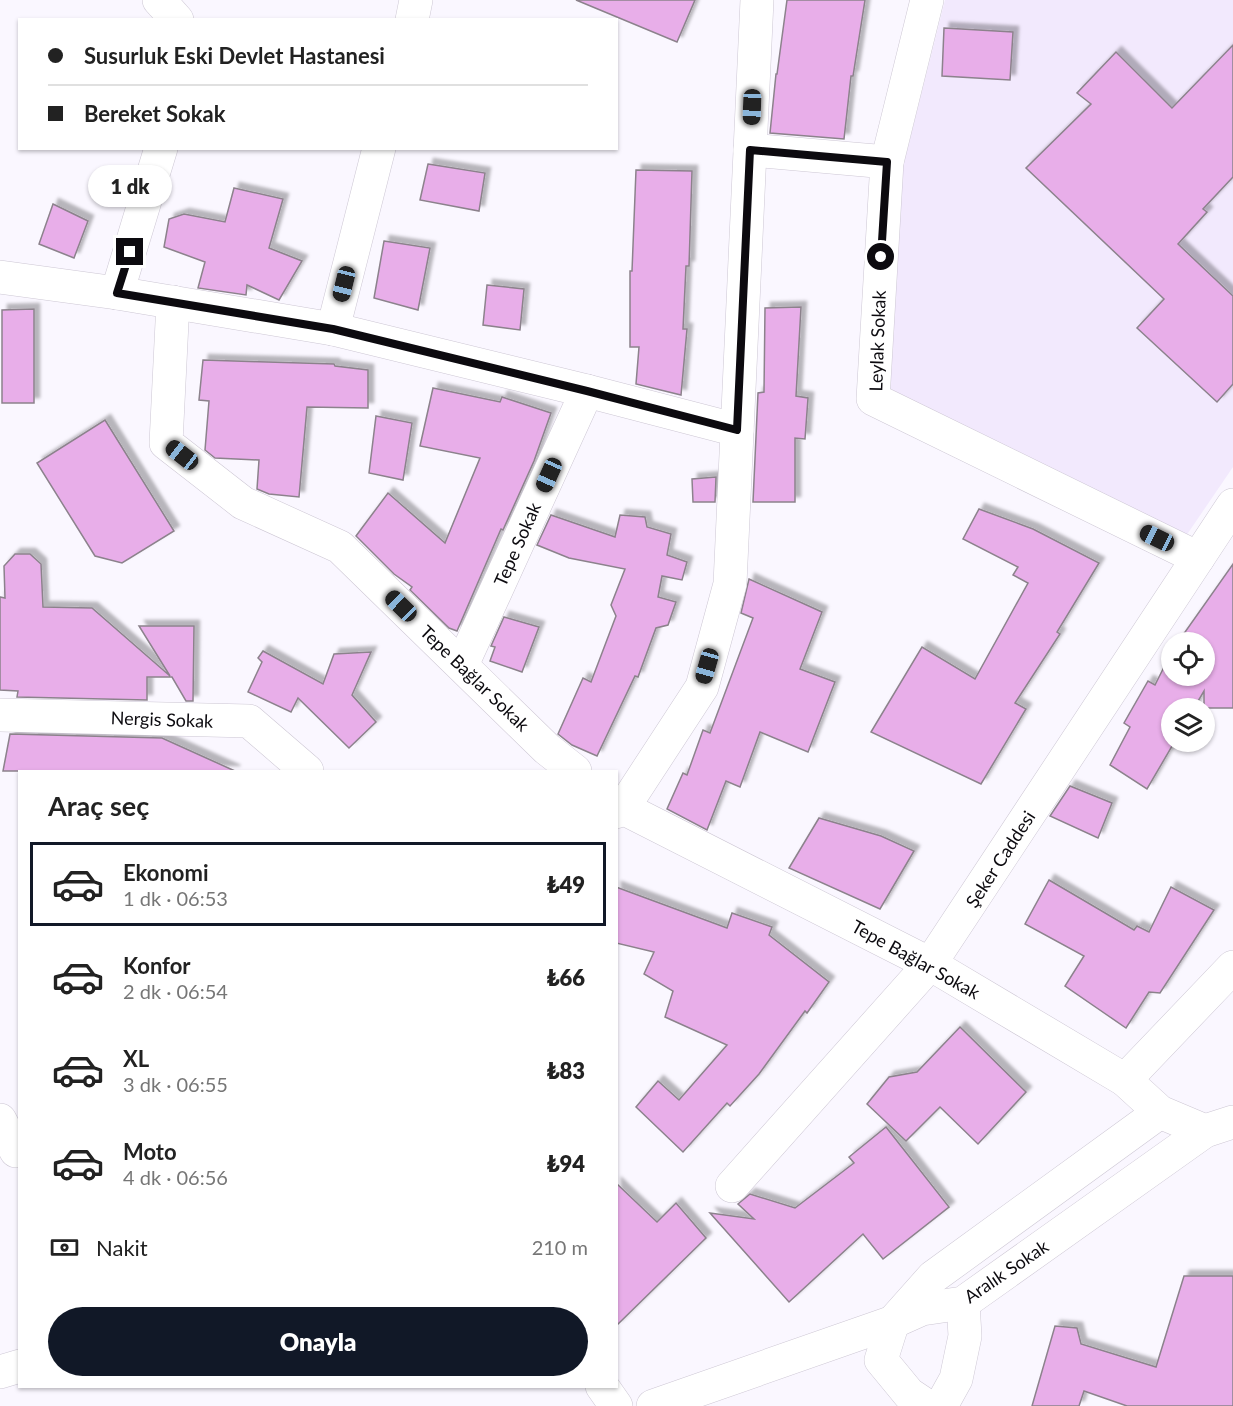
<!DOCTYPE html>
<html lang="tr">
<head>
<meta charset="utf-8">
<style>
	:root { --surface:#fff; --page:#f2f2f2; --text:#222; --muted:#767676; --line:#e0e0e0; --accent:#111827 }
	body { margin:0; font-family:Lato,sans-serif; background:var(--page); color:var(--text); height:100vh; display:flex; flex-direction:column; font-size:22px; white-space:nowrap }
	* { box-sizing:border-box; margin:0 }
	p { font-size:20px; color:var(--muted) }
	.icon { flex:none; width:33px; height:33px; fill:none; stroke:currentColor; stroke-width:2; stroke-linecap:round; stroke-linejoin:round }
	.map { position:relative; flex:1; overflow:hidden }
	.details { position:absolute; left:18px; top:770px; width:600px; height:618px; display:flex; flex-direction:column; background:var(--surface); border-radius:0px; box-shadow:0 2px 4px #0004 }
	.details>* { flex:none }
	.hud { position:absolute; left:18px; top:18px; width:600px; height:132px; border-radius:0px; box-shadow:0 2px 4px #0004; display:grid; align-content:center; height:132px; padding:0 30px; background:var(--surface) }
	.controls { position:absolute; left:1161px; top:632px; display:grid; gap:12px }
	.controls a { display:grid; place-items:center; width:54px; height:54px; border-radius:50%; background:var(--surface); box-shadow:0 2px 4px #0004; font-size:30px }
	.end { position:absolute; width:27px; height:27px; margin:-14px; border:8px solid #0c0a0f; background:#fff; box-shadow:0 0 0 3px #fff }
	.from { border-radius:50% }
	.bubble { position:absolute; height:42px; border-radius:21px; background:var(--surface); box-shadow:0 2px 4px #0004; font-size:20px; font-weight:800; line-height:42px; text-align:center }
	.car { position:absolute; width:18px; height:36px; margin:-18px -9px; border-radius:8px; box-shadow:0 0 4px 2px #0007; background:linear-gradient(#222 24%,#8ab4d8 0 40%,#222 0 76%,#8ab4d8 0 86%,#222 0) }
	.hud b { display:flex; align-items:center; gap:21px; height:57px; font-size:22px }
	.hud b+b { border-top:2px solid var(--line) }
	.hud i { width:15px; height:15px; background:var(--text) }
	ul { padding:0; list-style:none }
	li { display:flex; align-items:center; gap:18px; height:84px; margin:0 12px 9px; padding:0 18px; border:3px solid transparent; border-radius:0px }
	li div { flex:1 }
	li b { display:block; font-size:22px }
	li em { font-style:normal; font-weight:800 }
	li.on { border-color:var(--accent) }
	li>.icon { width:54px; height:54px; stroke-width:1.5 }
	h2 { padding:0 30px; font-size:27px; line-height:72px }
	.pay { display:flex; align-items:center; gap:15px; height:66px; padding:0 30px; font-size:22px }
	.pay p { margin-inline-start:auto }
	.button { display:flex; gap:12px; margin-top:auto; padding:12px 30px }
	.button a { flex:1; height:69px; border-radius:36px; background:var(--accent); color:#fff; font-size:24px; font-weight:800; line-height:69px; text-align:center }
	.map>svg:first-child { display:block }
	.built { fill:#f2e9fd }
	.building { fill:#e8aee9; stroke:#8c828c; stroke-width:1.5; filter:url(#shadow) }
	.lines { fill:none; stroke-linecap:round; stroke-linejoin:round }
	.street-casing { stroke:#cdc7d4; stroke-width:34 }
	.street { stroke:#fff; stroke-width:33 }
	.route { stroke:#0c0a0f; stroke-width:8 }
	.labels { text-anchor:middle; dominant-baseline:central; stroke-width:4.5; stroke-linejoin:round; paint-order:stroke }
	.street-label { font-size:18px; fill:#0c0a0f; stroke:#fff }
</style>
</head>
<body>
<div class="map">
<svg width="1233" height="1406" viewBox="0 0 1233 1406">
	<defs>
		<filter id="shadow"><feDropShadow dx="5.5" dy="-5.5" stdDeviation="1.5" flood-color="#0004"/></filter>
	</defs>
	<rect width="100%" height="100%" fill="#faf7ff"/>
	<path class="built" d="M945 0H1233V467L1186 536 887 390 903 167Z"/>
	<g class="building">
		<path d="M576 0H695L677 42Z"/>
		<path d="M787 0H865L853 76H851L844 139 770 133 776 74H777Z"/>
		<path d="M944 28 1013 32 1010 80 942 76Z"/>
		<path d="M1233 45V177L1203 209 1207 212 1178 244 1233 296V384L1217 402 1137 328 1164 299 1026 168 1091 104 1077 93 1116 52 1172 108Z"/>
		<path d="M428 164 485 173 479 211 420 200Z"/>
		<path d="M636 170 692 171 689 266H686L683 329H687L681 395 636 384 639 347H630V271H632Z"/>
		<path d="M234 188 283 199 269 248 302 261 279 300 247 285 246 295 198 288 205 262 164 247 169 219 184 214 225 222Z"/>
		<path d="M53 204 88 221 74 258 39 244Z"/>
		<path d="M384 241 430 248 418 310 374 298Z"/>
		<path d="M487 285 524 289 520 330 483 325Z"/>
		<path d="M801 307 796 396 808 398 805 439 795 438V502H753L758 393 764 392 765 308Z"/>
		<path d="M34 309V403H2V310Z"/>
		<path d="M203 360 334 364 335 366 368 370V408L307 407 299 497 269 494 257 489 259 460 215 458 205 450 209 401 199 400Z"/>
		<path d="M433 388 500 402 502 397 551 413 534 461 503 530 501 529 457 631 449 628 410 590 412 587 394 574 356 536 388 493 445 543 480 458 420 446Z"/>
		<path d="M376 416 412 423 403 480 369 473Z"/>
		<path d="M105 420 174 531 122 563 95 556 37 463Z"/>
		<path d="M716 477 715 502H693L692 479Z"/>
		<path d="M979 509 1033 529 1099 563 1057 632 1060 634 1015 703 1026 709 981 784 871 732 922 647 975 679 1028 583 1013 575 1018 567 963 539Z"/>
		<path d="M551 515 615 537 620 515 645 517 647 527 671 534 667 555 687 562 682 580 662 576 658 597 676 602 668 625 656 628 638 677 635 676 597 756 572 745 558 734 583 678 591 682 616 616 611 605 625 569 569 558 537 545Z"/>
		<path d="M15 554H30L41 564 43 607 92 608 170 676 139 626H194L193 701H186L172 677H147V700L17 697 18 691 0 690V597L5 598 4 566Z"/>
		<path d="M1233 564V708H1204V691L1194 708H1172V741H1175L1147 789 1110 765 1130 727 1124 723 1148 681 1155 685 1172 651V675H1204V642H1178Z"/>
		<path d="M749 579 822 612 800 669 835 682 808 752 760 732 740 787 726 781 707 830 667 809 683 773 687 775 703 730 710 733 753 618 741 613Z"/>
		<path d="M504 617 539 627 522 672 490 661 495 647 491 646Z"/>
		<path d="M263 651 323 684 334 654 371 652 352 695 376 722 349 748 298 698 291 712 248 692 262 662 258 658Z"/>
		<path d="M10 734 162 738 235 771H3Z"/>
		<path d="M1070 786 1112 803 1098 838 1050 816Z"/>
		<path d="M819 818 881 836 914 851 880 909 789 868Z"/>
		<path d="M1049 880 1134 930 1137 926 1149 932 1171 887 1214 910 1160 993 1149 992 1126 1028 1065 986 1084 956 1025 924Z"/>
		<path d="M616 887 727 928 732 913 772 927 769 935 829 982 807 1013 805 1011 759 1074 730 1106 727 1103 683 1152 636 1107 658 1081 679 1100 727 1045 665 1017 673 991 644 974 654 952 616 943Z"/>
		<path d="M960 1027 1026 1092 978 1144 940 1107 906 1141 867 1104 889 1077 917 1072Z"/>
		<path d="M886 1127 949 1207 883 1259 863 1234 789 1302 710 1213 754 1219 738 1204 750 1194 795 1208 854 1163 849 1157Z"/>
		<path d="M616 1183 657 1222 676 1203 706 1238 616 1326Z"/>
		<path d="M1184 1276H1233V1406H1127L1084 1391 1079 1406H1032L1055 1326 1077 1328 1081 1344 1156 1367Z"/>
	</g>
	<g class="lines">
		<defs>
			<g id="street">
				<path d="M159 0 177 20"/>
				<path d="M927 0 887 162 873 399 1198 558"/>
				<path d="M412 20 416 0"/>
				<path d="M750 150 887 162"/>
				<path d="M0 277 117 293 333 329 587 391 737 430"/>
				<path d="M117 293 161 148"/>
				<path d="M173 302 166 443 243 503 340 547 547 749 575 771"/>
				<path d="M333 329 379 148"/>
				<path d="M462 665 587 391"/>
				<path d="M0 715 249 721 307 771"/>
				<path d="M616 803 623 808 930 964 1125 1080 1160 1112 1205 1131"/>
				<path d="M616 812 623 808 702 687 730 584 757 0"/>
				<path d="M1125 1080 1233 967"/>
				<path d="M0 1120 16 1151"/>
				<path d="M732 1186 930 964 1233 505"/>
				<path d="M0 1372 20 1366"/>
				<path d="M602 1386 616 1406"/>
				<path d="M653 1406 893 1322 922 1309 963 1303 1205 1131 1233 1122"/>
				<path d="M927 1406 909 1394 881 1360 893 1322 933 1277 1160 1112"/>
				<path d="M941 1406 956 1379 965 1336 963 1303"/>
			</g>
		</defs>
		<use href="#street" class="street-casing"/>
		<use href="#street" class="street"/>
	</g>
	<g class="lines">
		<path class="route" d="M130 252 117 293 333 329 587 391 737 430 750 150 887 162 881 257"/>
	</g>
	<g class="labels">
		<g class="street-label">
			<text transform="translate(877 341) rotate(-88)">Leylak Sokak</text>
			<text transform="translate(517 544) rotate(-66)">Tepe Sokak</text>
			<text transform="translate(475 678) rotate(44)">Tepe Bağlar Sokak</text>
			<text transform="translate(162 719) rotate(2)">Nergis Sokak</text>
			<text transform="translate(1000 859) rotate(-57)">Şeker Caddesi</text>
			<text transform="translate(916 959) rotate(29)">Tepe Bağlar Sokak</text>
			<text transform="translate(1006 1271) rotate(-34)">Aralık Sokak</text>
		</g>
	</g>
</svg>
<div class="controls">
<a><svg class="icon" aria-label="locate" viewBox="0 0 24 24"><circle cx="12" cy="12" r="6"/><path d="M12 2v4M12 18v4M2 12h4M18 12h4"/></svg></a>
<a><svg class="icon" aria-label="layers" viewBox="0 0 24 24"><path d="M12 4l9 5-9 5-9-5zM3 14l9 5 9-5"/></svg></a>
</div>
<i class="end from" style="left:881px;top:257px"></i>
<i class="end" style="left:130px;top:252px"></i>
<div class="bubble" style="left:88px;top:165px;width:84px">1 dk</div>
<i class="car" style="left:752px;top:107px;rotate:182deg"></i>
<i class="car" style="left:344px;top:284px;rotate:194deg"></i>
<i class="car" style="left:182px;top:455px;rotate:308deg"></i>
<i class="car" style="left:549px;top:475px;rotate:204deg"></i>
<i class="car" style="left:1157px;top:538px;rotate:296deg"></i>
<i class="car" style="left:401px;top:606px;rotate:314deg"></i>
<i class="car" style="left:707px;top:666px;rotate:196deg"></i>
<div class="hud">
<b><i class="from"></i>Susurluk Eski Devlet Hastanesi</b>
<b><i></i>Bereket Sokak</b>
</div>
<section class="details">
<h2>Araç seç</h2>
<ul>
<li class="on"><svg class="icon" aria-label="car" viewBox="0 0 24 24"><path d="M5 17H2v-5l4-1 3-4h7l3 4 3 1v5h-3M9 17h6M6 11h13"/><circle cx="7" cy="17" r="2"/><circle cx="17" cy="17" r="2"/></svg><div><b>Ekonomi</b><p>1 dk · 06:53</p></div><em>₺49</em></li>
<li><svg class="icon" aria-label="car" viewBox="0 0 24 24"><path d="M5 17H2v-5l4-1 3-4h7l3 4 3 1v5h-3M9 17h6M6 11h13"/><circle cx="7" cy="17" r="2"/><circle cx="17" cy="17" r="2"/></svg><div><b>Konfor</b><p>2 dk · 06:54</p></div><em>₺66</em></li>
<li><svg class="icon" aria-label="car" viewBox="0 0 24 24"><path d="M5 17H2v-5l4-1 3-4h7l3 4 3 1v5h-3M9 17h6M6 11h13"/><circle cx="7" cy="17" r="2"/><circle cx="17" cy="17" r="2"/></svg><div><b>XL</b><p>3 dk · 06:55</p></div><em>₺83</em></li>
<li><svg class="icon" aria-label="car" viewBox="0 0 24 24"><path d="M5 17H2v-5l4-1 3-4h7l3 4 3 1v5h-3M9 17h6M6 11h13"/><circle cx="7" cy="17" r="2"/><circle cx="17" cy="17" r="2"/></svg><div><b>Moto</b><p>4 dk · 06:56</p></div><em>₺94</em></li>
</ul>
<div class="pay"><svg class="icon" aria-label="cash" viewBox="0 0 24 24"><path d="M3 7h18v10H3z"/><circle cx="12" cy="12" r="2"/></svg>Nakit<p>210 m</p></div>
<div class="button"><a>Onayla</a></div>
</section>
</div>
</body>
</html>
